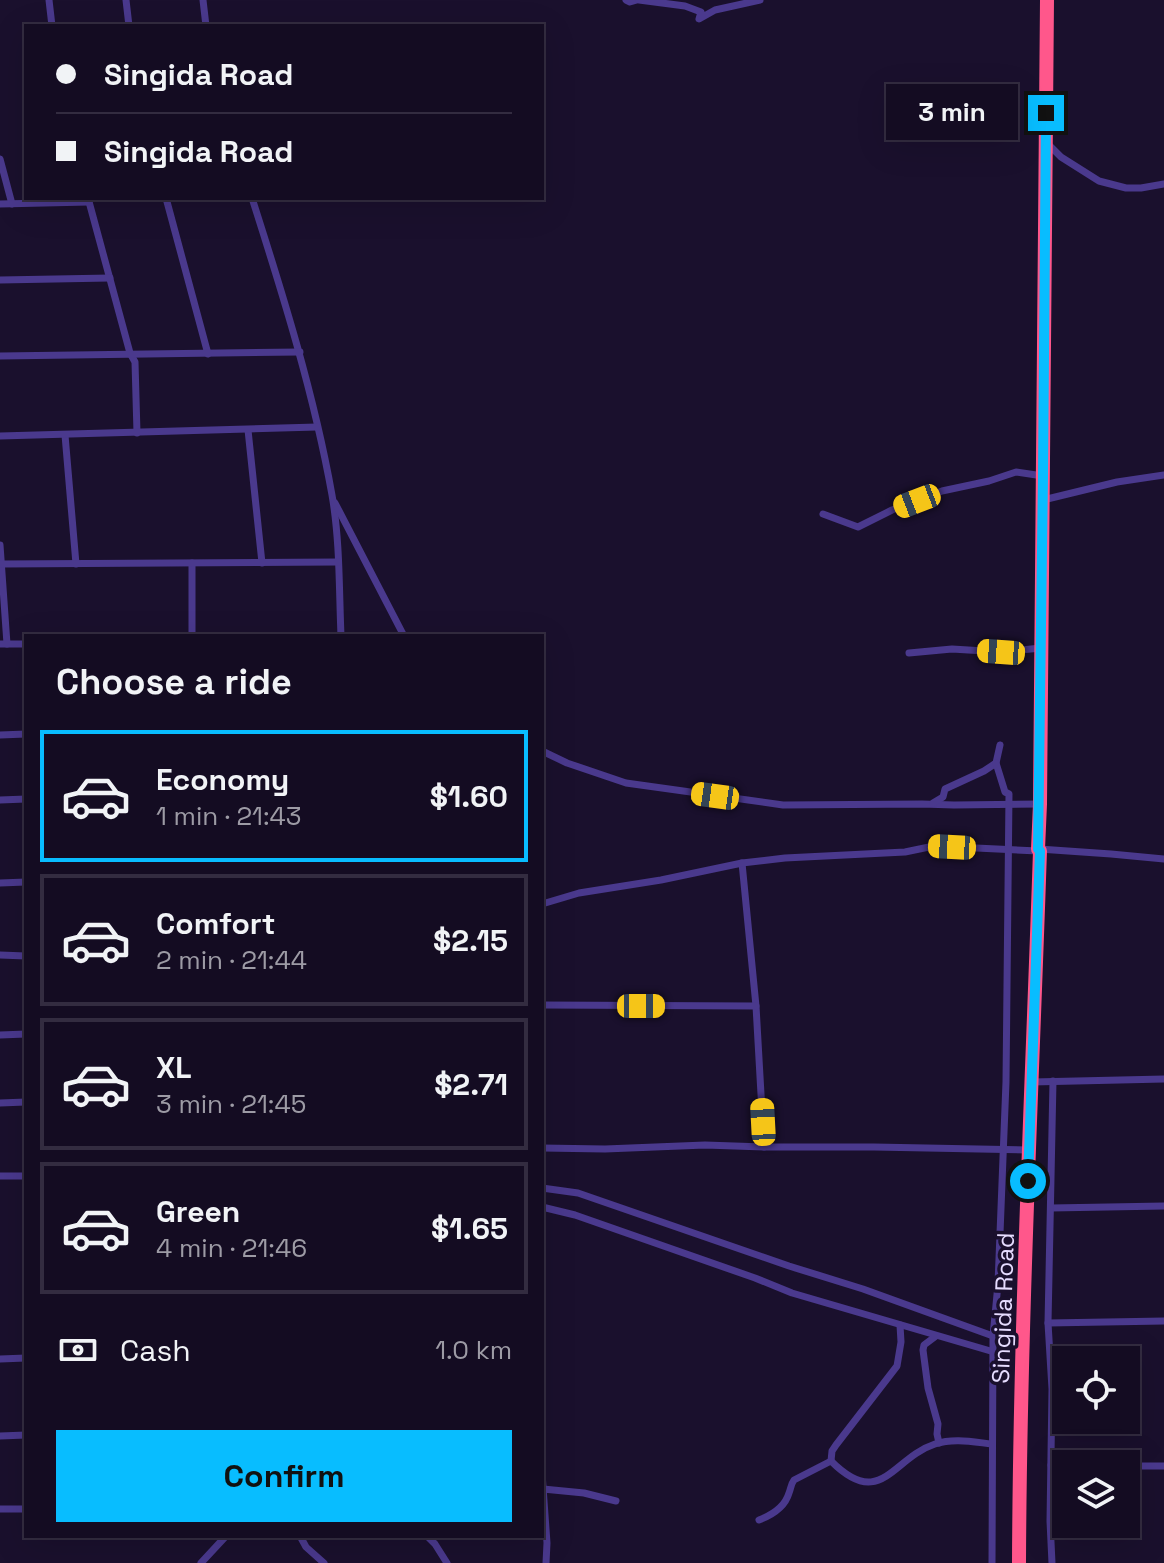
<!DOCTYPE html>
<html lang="en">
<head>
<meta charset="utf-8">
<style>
	:root { --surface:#140c22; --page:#211a2f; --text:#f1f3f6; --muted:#9d9ba5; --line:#332c40; --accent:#08bdff }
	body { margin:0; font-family:"Space Grotesk",sans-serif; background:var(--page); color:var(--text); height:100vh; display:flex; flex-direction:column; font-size:30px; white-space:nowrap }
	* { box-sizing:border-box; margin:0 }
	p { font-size:26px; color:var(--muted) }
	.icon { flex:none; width:44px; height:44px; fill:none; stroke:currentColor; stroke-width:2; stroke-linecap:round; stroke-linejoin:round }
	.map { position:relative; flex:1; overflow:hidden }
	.panel { position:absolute; left:24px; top:634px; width:520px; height:904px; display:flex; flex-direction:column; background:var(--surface); border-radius:0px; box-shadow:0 8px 32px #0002,0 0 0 2px var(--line) }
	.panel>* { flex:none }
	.banner { position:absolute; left:24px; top:24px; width:520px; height:176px; border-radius:0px; box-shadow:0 8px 32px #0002,0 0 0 2px var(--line); display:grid; align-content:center; height:176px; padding:0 32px; background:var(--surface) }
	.fabs { position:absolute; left:1052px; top:1346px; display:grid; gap:16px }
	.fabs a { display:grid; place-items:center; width:88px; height:88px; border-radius:0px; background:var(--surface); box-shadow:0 8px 32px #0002,0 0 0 2px var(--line); font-size:40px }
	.end { position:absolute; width:36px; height:36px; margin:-18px; border:10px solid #08bdff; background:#111; box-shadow:0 0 0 4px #111 }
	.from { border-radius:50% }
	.bubble { position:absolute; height:56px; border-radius:0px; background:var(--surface); box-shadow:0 8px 32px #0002,0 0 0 2px var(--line); font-size:26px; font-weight:700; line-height:56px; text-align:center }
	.car { position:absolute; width:24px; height:48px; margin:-24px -12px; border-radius:10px; box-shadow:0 0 6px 2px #0007; background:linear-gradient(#f5c518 24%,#345 0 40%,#f5c518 0 76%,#345 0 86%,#f5c518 0) }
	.banner b { display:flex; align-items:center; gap:28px; height:76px; font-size:30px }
	.banner b+b { border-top:2px solid var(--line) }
	.banner i { width:20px; height:20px; background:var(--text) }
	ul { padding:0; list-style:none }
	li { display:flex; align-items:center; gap:24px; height:132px; margin:0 16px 12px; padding:0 16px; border:4px solid var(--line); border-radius:0px }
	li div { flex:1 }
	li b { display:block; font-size:30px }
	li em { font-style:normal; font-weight:700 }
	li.current { border-color:var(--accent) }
	li>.icon { width:72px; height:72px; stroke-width:1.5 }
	h2 { padding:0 32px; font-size:36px; line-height:96px }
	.pay { display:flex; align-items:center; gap:20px; height:88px; padding:0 32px; font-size:30px }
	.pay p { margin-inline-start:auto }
	.cta { display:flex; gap:16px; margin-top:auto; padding:16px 32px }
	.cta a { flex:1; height:92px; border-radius:0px; background:var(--accent); color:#111; font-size:32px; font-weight:700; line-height:92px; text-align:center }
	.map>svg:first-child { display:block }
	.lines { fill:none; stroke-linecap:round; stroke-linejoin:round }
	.street { stroke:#4a398d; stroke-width:7 }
	.highway { stroke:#ff578b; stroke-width:14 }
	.route { stroke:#08bdff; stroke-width:10 }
	.labels { text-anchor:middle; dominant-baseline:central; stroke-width:7; stroke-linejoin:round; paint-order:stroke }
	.street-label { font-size:24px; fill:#e6dcff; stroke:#1a102d }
</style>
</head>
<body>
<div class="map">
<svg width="1164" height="1563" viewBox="0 0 1164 1563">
	<rect width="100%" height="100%" fill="#1a102d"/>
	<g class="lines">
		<g class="street">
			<path d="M49 0 52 26"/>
			<path d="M126 0 129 26"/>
			<path d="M203 0 206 26"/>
			<path d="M626 0 630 2 637 0"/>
			<path d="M639 0 685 6 701 12 699 19 715 10 760 0"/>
			<path d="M1048 144 1061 157 1099 181 1126 188H1141L1164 184"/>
			<path d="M0 159 12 204"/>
			<path d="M88 198 130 353 135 362 137 433"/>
			<path d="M166 198 208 354"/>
			<path d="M252 198C283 295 314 394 332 495 340 541 339 589 341 636"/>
			<path d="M0 204 89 202"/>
			<path d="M0 280 110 278"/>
			<path d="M0 356 300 352"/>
			<path d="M248 430 262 563"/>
			<path d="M65 435 76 564"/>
			<path d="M0 436 317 427"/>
			<path d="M1043 500 1117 482 1164 475"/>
			<path d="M335 503 404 636"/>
			<path d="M823 514 858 527 892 510 942 491 989 481 1016 472 1043 476"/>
			<path d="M0 545 7 644"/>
			<path d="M192 563V636"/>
			<path d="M2 564 338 562"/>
			<path d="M0 644H26"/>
			<path d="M909 653 952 649 1001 652 1041 648"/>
			<path d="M0 735 26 734"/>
			<path d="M542 751 567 763 626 783 783 805 922 804 954 805 1040 804"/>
			<path d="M0 800 26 799"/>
			<path d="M933 803 943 797 945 789 984 771 996 763 1000 745"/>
			<path d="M1039 849 1111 854 1164 859"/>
			<path d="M742 863 756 1006 764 1147"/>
			<path d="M0 883 26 882"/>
			<path d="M542 904 579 893 661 880 742 863 785 858 905 852 934 846 1038 851"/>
			<path d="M0 955 26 956"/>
			<path d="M542 1005 756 1006"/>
			<path d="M0 1035 26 1034"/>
			<path d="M1032 1082 1164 1079"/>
			<path d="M0 1103 26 1102"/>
			<path d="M542 1148 605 1149 705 1145 764 1147H874L1029 1150"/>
			<path d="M0 1176H26"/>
			<path d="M542 1188 578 1193 789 1266 863 1289 993 1336"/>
			<path d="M542 1207 575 1215 755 1278 792 1293 994 1352"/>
			<path d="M1051 1208 1164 1206"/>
			<path d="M1048 1323 1164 1321"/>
			<path d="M936 1336 924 1345 923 1350 928 1388 938 1424 937 1434 939 1443"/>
			<path d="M0 1359 26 1358"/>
			<path d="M542 1417V1429"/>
			<path d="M0 1436 26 1435"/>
			<path d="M831 1461C881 1511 892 1458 935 1444 954 1438 973 1442 992 1444"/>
			<path d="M831 1461 832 1451 836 1445 897 1366 901 1342 900 1325"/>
			<path d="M1051 1465H1066"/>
			<path d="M1126 1466H1164"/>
			<path d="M542 1473 547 1543 546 1563"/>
			<path d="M543 1489 584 1493 616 1501"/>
			<path d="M0 1509H26"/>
			<path d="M759 1520C772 1515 785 1507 789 1493 791 1488 791 1484 794 1480L831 1461"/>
			<path d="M300 1536 306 1547 324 1563"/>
			<path d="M427 1536 435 1544 447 1563"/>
			<path d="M201 1563 226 1536"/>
			<path d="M992 1563 993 1336 998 1284 1006 1082 1009 794 1005 792 996 763"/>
			<path d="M1052 1563 1050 1521 1052 1389 1048 1323 1053 1081"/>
		</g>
		<path class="highway" d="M1019 1563C1020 1326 1032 1088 1040 851L1038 849 1040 804 1047 0"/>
	</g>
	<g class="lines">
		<path class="route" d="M1028 1181 1040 851 1038 849 1043 476 1046 113"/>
	</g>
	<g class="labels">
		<g class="street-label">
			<text transform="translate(1003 1308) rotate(-88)">Singida Road</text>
		</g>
	</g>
</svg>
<div class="fabs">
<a><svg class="icon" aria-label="locate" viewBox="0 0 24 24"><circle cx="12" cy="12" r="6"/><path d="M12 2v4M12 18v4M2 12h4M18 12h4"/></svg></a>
<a><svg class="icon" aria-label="layers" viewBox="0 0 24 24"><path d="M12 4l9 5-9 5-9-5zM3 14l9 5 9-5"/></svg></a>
</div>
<i class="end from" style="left:1028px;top:1181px"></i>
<i class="end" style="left:1046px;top:113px"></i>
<div class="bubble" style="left:886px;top:84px;width:132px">3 min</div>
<i class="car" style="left:917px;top:501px;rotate:249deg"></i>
<i class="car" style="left:1001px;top:652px;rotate:274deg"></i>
<i class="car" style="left:715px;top:796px;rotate:278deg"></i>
<i class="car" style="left:952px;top:847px;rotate:273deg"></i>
<i class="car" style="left:641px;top:1006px;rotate:90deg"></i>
<i class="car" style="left:763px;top:1122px;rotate:357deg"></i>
<div class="banner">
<b><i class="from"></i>Singida Road</b>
<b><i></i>Singida Road</b>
</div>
<section class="panel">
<h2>Choose a ride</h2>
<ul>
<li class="current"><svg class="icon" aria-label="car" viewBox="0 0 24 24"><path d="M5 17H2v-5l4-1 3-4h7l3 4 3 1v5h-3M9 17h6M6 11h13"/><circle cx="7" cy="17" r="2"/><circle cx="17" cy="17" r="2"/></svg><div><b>Economy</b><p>1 min · 21:43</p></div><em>$1.60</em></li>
<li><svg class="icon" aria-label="car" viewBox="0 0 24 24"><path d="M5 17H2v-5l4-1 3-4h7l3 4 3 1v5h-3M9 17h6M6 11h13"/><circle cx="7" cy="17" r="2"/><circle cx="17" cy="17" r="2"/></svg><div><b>Comfort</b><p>2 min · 21:44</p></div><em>$2.15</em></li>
<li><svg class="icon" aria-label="car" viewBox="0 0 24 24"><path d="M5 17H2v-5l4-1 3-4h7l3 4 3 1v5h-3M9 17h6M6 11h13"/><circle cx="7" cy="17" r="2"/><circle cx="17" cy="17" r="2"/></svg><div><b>XL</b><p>3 min · 21:45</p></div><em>$2.71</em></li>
<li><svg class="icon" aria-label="car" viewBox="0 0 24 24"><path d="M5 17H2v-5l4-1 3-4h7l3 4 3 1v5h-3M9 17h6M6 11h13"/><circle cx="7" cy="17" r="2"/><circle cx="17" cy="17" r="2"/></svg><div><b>Green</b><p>4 min · 21:46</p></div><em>$1.65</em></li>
</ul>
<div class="pay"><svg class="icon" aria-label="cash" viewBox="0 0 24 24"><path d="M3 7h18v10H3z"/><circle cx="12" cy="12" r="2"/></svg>Cash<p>1.0 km</p></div>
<div class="cta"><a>Confirm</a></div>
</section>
</div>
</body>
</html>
